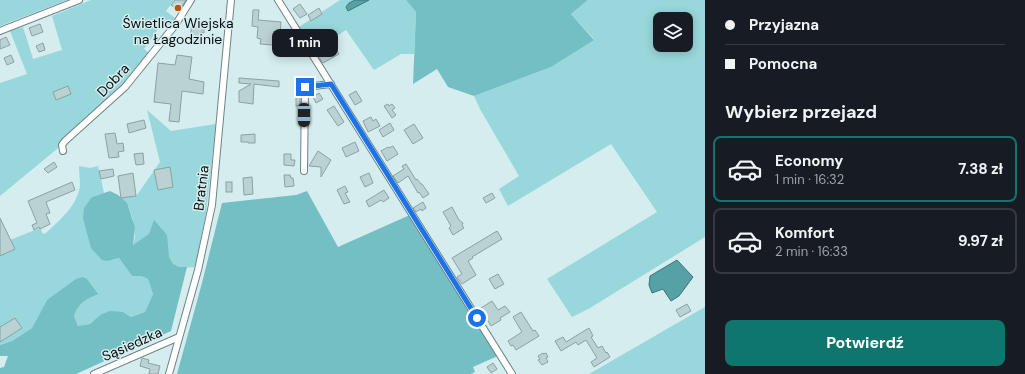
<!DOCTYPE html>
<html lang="pl">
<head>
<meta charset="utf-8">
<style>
	:root { --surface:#171b24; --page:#20242c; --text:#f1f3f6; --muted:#9ea1a6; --line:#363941; --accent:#0f766e }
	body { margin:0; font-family:"DM Sans",sans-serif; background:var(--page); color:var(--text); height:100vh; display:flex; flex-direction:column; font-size:15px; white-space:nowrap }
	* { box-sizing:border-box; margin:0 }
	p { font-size:13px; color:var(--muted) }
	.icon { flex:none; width:22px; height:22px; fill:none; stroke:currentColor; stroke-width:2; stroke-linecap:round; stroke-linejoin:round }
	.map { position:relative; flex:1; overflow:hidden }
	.sheet { display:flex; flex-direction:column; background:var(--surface); width:320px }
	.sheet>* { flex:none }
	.hud { display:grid; align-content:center; height:88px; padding:0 20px; background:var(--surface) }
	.fabs { position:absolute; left:653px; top:12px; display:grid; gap:8px }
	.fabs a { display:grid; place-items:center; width:40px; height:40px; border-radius:8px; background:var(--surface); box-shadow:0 2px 10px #0003; font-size:20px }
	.end { position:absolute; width:18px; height:18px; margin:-9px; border:5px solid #1a73e8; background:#fff; box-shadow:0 0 0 2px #fff }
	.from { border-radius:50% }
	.bubble { position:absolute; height:28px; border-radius:8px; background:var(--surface); box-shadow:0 2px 10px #0003; font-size:13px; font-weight:700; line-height:28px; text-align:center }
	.car { position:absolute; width:12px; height:24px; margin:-12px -6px; border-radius:5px; box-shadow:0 0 3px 1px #0007; background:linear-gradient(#222 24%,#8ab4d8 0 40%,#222 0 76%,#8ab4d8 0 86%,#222 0) }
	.hud b { display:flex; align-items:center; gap:14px; height:38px; font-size:15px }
	.hud b+b { border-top:1px solid var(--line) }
	.hud i { width:10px; height:10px; background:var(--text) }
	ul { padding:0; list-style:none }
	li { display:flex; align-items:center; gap:12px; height:66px; margin:0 8px 6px; padding:0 12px; border:2px solid var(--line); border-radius:8px }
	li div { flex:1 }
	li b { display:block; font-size:15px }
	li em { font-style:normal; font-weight:700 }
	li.on { border-color:var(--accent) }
	li>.icon { width:36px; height:36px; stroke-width:1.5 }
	h2 { padding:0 20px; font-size:18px; line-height:48px }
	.button { display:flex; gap:8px; margin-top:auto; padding:8px 20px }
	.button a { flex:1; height:46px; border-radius:8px; background:var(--accent); color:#fff; font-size:16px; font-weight:700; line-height:46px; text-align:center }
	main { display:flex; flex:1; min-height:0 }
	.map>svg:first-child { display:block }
	.green { fill:#98d7db; fill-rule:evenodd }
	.forest { fill:#74bfc3 }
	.water { fill:#56a1a6; stroke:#3e7578 }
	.building { fill:#bbd2d3; stroke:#8ba1a3 }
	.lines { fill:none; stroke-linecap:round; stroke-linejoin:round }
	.minor-casing { stroke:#6e8385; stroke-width:8 }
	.minor { stroke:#fff; stroke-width:6 }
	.route { stroke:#1a73e8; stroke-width:5 }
	.poi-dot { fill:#b7580c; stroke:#d5edee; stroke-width:1.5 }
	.labels { text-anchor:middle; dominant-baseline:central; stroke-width:3; stroke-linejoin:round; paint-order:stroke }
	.poi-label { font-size:14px; fill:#060d0e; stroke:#d5edee }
	.street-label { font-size:14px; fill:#060d0e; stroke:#d5edee }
</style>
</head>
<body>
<main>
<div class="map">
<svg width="705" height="374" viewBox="0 0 705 374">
	<rect width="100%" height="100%" fill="#d5edee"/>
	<g class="green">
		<path d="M0 0H67L0 26Z"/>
		<path d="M91 0H174L166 11 175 18 169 25 163 22 144 49 149 53 120 89 110 95 63 144 0 196V83L27 74 10 31 23 27 33 59 62 50 52 16Z"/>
		<path d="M340 0H406L416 12 414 54H401L374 70 346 30 311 53 296 29Z"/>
		<path d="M588 0H705V237L590 308 572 317 547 279 657 212 611 144 508 206 499 189 519 176 480 109 474 96 551 67 594 39 571 14ZM660 19H686V45H660Z"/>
		<path d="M147 110 171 131 216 124 206 213 195 267 178 268 173 265 168 255 150 234 133 245 135 237 133 219 128 206 121 198 137 195 160 162Z"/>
		<path d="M79 166 90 168 98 166 104 193 110 191 92 197 108 261 119 258 132 276H141L148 279 153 294 145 312 131 317 123 312 100 315 90 324 78 326 74 316 76 309 81 302 47 300 32 328 12 341 0 345V244L40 228 43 234 46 233C60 220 78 205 80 185 80 179 79 172 79 166Z"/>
		<path d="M705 307V374H589Z"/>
	</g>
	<g class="forest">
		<path d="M406 0H588L571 14 594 40 551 67 474 96 448 87 437 69 413 84 416 12Z"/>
		<path d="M110 191 118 195 127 203 135 227 133 245 149 234 154 220 167 235 169 257 173 264 179 267H187L171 331 76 374H0V368L4 367 8 356H0V345L12 341 32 328 47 300 76 279 83 277 87 279 98 294C85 300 79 302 74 316L78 326 90 324 100 315 110 311 123 312 131 317 145 312 153 294 148 279 141 276H132L119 258 108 261 102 260 91 248 83 218 84 208 92 197Z"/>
		<path d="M307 191 338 247 412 214 500 355 473 367 475 372 471 374H177L202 283 222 203 296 195Z"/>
	</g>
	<g class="water">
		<path d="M355 0H369L348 11 346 7 349 3Z"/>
		<path d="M677 260 693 277 679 296 671 301 663 289 652 293 649 285 650 276Z"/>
	</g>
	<g class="building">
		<path d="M175 0H186L179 11 171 5Z"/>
		<path d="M300 4 307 14 300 18 293 9Z"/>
		<path d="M319 8 322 14 311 21 308 15Z"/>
		<path d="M253 10H259L258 20 281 22 280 34 283 35 282 42 296 43V47L260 44 261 39 257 38 258 27 252 26Z"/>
		<path d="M192 22 202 23V26L204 27V33L201 32 200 41 190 40Z"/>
		<path d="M40 24 43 32 32 36 29 28Z"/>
		<path d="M6 37 10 45 0 49V40Z"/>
		<path d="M43 43 45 50 39 52 36 46Z"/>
		<path d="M334 46 339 54 323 63 318 56Z"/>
		<path d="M11 55 14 62 7 65 4 58Z"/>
		<path d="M177 55 192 57 189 79 204 82 203 94 182 91 179 122 169 121 171 104 154 102 158 63 175 65Z"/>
		<path d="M239 78 279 81V87L254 84 253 104 239 102V91L251 84 239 83Z"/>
		<path d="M68 86 71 94 56 100 53 92Z"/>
		<rect x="296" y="87" width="4" height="19"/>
		<path d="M356 91 362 101 355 105 349 95Z"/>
		<path d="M319 93 323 99 316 103 313 97Z"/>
		<path d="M388 104 389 106 392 104 395 108 392 110 396 115 392 118 384 106Z"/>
		<path d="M334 106 344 122 338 126 327 110Z"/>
		<path d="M371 117 373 121 376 119 380 126 368 132 363 121Z"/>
		<path d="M144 120 146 128 129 133 127 124Z"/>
		<path d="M390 123 394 130 383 137 379 130Z"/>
		<path d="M414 124 423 138 413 144 404 130Z"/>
		<path d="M115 133 117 144 123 143 124 151 118 152 119 157 109 158 105 134Z"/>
		<path d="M255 134V143H248V142H241V135Z"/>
		<path d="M355 142 359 151 346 157 342 148Z"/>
		<path d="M393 146 398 154 387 161 381 151 388 147 389 148Z"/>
		<path d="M318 151 331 160 321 177V167L309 166Z"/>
		<path d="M143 153 144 164 136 165 134 154Z"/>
		<path d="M284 154H291V160H295L294 166 284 165Z"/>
		<path d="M54 162 57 167 48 173 44 169Z"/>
		<path d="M406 164 416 180 417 179 421 184H422L429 194 423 198 419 192 418 193 408 176 398 183 393 176 404 169 402 166Z"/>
		<path d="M170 167 173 187 158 190 154 170Z"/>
		<path d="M113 169 114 176 101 179 99 171Z"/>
		<path d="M133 173 136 196 121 198 118 176Z"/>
		<path d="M369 173 373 183 365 187 360 177Z"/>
		<path d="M284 175H290L291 178H293L294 186 285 187Z"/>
		<path d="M252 177 253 194 244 195 243 178Z"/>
		<path d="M72 182 75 190 46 202 50 213 46 214 50 224 40 229 39 227 34 230 32 225 37 223 28 201Z"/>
		<rect x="226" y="182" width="6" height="10"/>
		<path d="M345 186 348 192 345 193 350 202 344 204 337 190Z"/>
		<path d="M384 190 389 198 383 202 381 200 369 207 366 201Z"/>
		<path d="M492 193 495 198 486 203 483 198Z"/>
		<path d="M423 202 426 208 422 211 421 209 416 212 413 208Z"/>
		<path d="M452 207 459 220 463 223 462 225 464 228 453 235 449 228 451 226 443 212Z"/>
		<path d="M0 218 15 249 0 256Z"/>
		<path d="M497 231 502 239 472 257 473 258 468 261 476 275 462 284 457 277 462 274 452 258Z"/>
		<path d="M498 274 504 284 495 289 489 279Z"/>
		<path d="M492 301 498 310 505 306 510 312 500 318 501 320 491 326 485 316 483 317 478 310Z"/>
		<path d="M687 304 691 311 680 317 676 310Z"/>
		<path d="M521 312 533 331 535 330 539 336 516 350 513 345 511 346 508 341 522 332 513 317Z"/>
		<path d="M15 318 22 328 0 342V327Z"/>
		<path d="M589 328 593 336 591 337 598 348 602 346 606 353 607 352 610 357 594 367 591 362 597 358 586 340 578 345 576 342 561 351 555 341 563 337 566 342Z"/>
		<path d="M543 353V354L546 353 548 357 546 358 548 362 542 365 538 360 540 359 538 356Z"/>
		<path d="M142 358 149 360 148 363 160 366 158 374H149L150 369 140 366Z"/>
		<path d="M493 363 497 369 491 373 487 367Z"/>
	</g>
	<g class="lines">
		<defs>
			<g id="minor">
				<path d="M278 0 512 374"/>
				<path d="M0 31 79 0"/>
				<path d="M63 151 62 145 65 141 125 87 176 24 191 0"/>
				<path d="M304 171 305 87 331 84"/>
				<path d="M94 374 179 337"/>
				<path d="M169 374 198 270 212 205 231 0"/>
			</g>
		</defs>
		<use href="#minor" class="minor-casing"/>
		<use href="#minor" class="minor"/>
	</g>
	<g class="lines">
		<path class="route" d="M305 87 331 84 477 318"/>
	</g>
	<circle class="poi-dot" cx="178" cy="8" r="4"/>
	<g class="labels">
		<g class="poi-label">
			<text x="178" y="23">Świetlica Wiejska<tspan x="178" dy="16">na Łagodzinie</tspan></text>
		</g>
		<g class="street-label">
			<text transform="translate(113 80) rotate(-46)">Dobra</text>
			<text transform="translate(201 188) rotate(-83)">Bratnia</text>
			<text transform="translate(132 344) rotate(-24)">Sąsiedzka</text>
		</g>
	</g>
</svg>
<div class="fabs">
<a><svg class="icon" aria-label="layers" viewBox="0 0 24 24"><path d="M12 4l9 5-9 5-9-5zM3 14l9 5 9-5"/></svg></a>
</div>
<i class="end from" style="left:477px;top:318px"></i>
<i class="end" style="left:305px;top:87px"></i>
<div class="bubble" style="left:272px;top:29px;width:66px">1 min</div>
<i class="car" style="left:304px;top:115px;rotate:180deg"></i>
</div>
<section class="sheet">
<div class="hud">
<b><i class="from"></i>Przyjazna</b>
<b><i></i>Pomocna</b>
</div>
<h2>Wybierz przejazd</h2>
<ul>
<li class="on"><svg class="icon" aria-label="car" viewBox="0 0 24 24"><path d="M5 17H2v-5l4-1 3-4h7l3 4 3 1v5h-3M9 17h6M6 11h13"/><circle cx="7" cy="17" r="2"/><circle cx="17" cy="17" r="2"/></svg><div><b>Economy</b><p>1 min · 16:32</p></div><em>7.38 zł</em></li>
<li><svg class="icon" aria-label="car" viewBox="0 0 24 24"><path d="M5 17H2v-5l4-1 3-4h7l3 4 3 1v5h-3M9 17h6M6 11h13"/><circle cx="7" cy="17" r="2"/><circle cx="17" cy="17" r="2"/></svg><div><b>Komfort</b><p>2 min · 16:33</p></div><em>9.97 zł</em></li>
</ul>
<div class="button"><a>Potwierdź</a></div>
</section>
</main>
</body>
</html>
